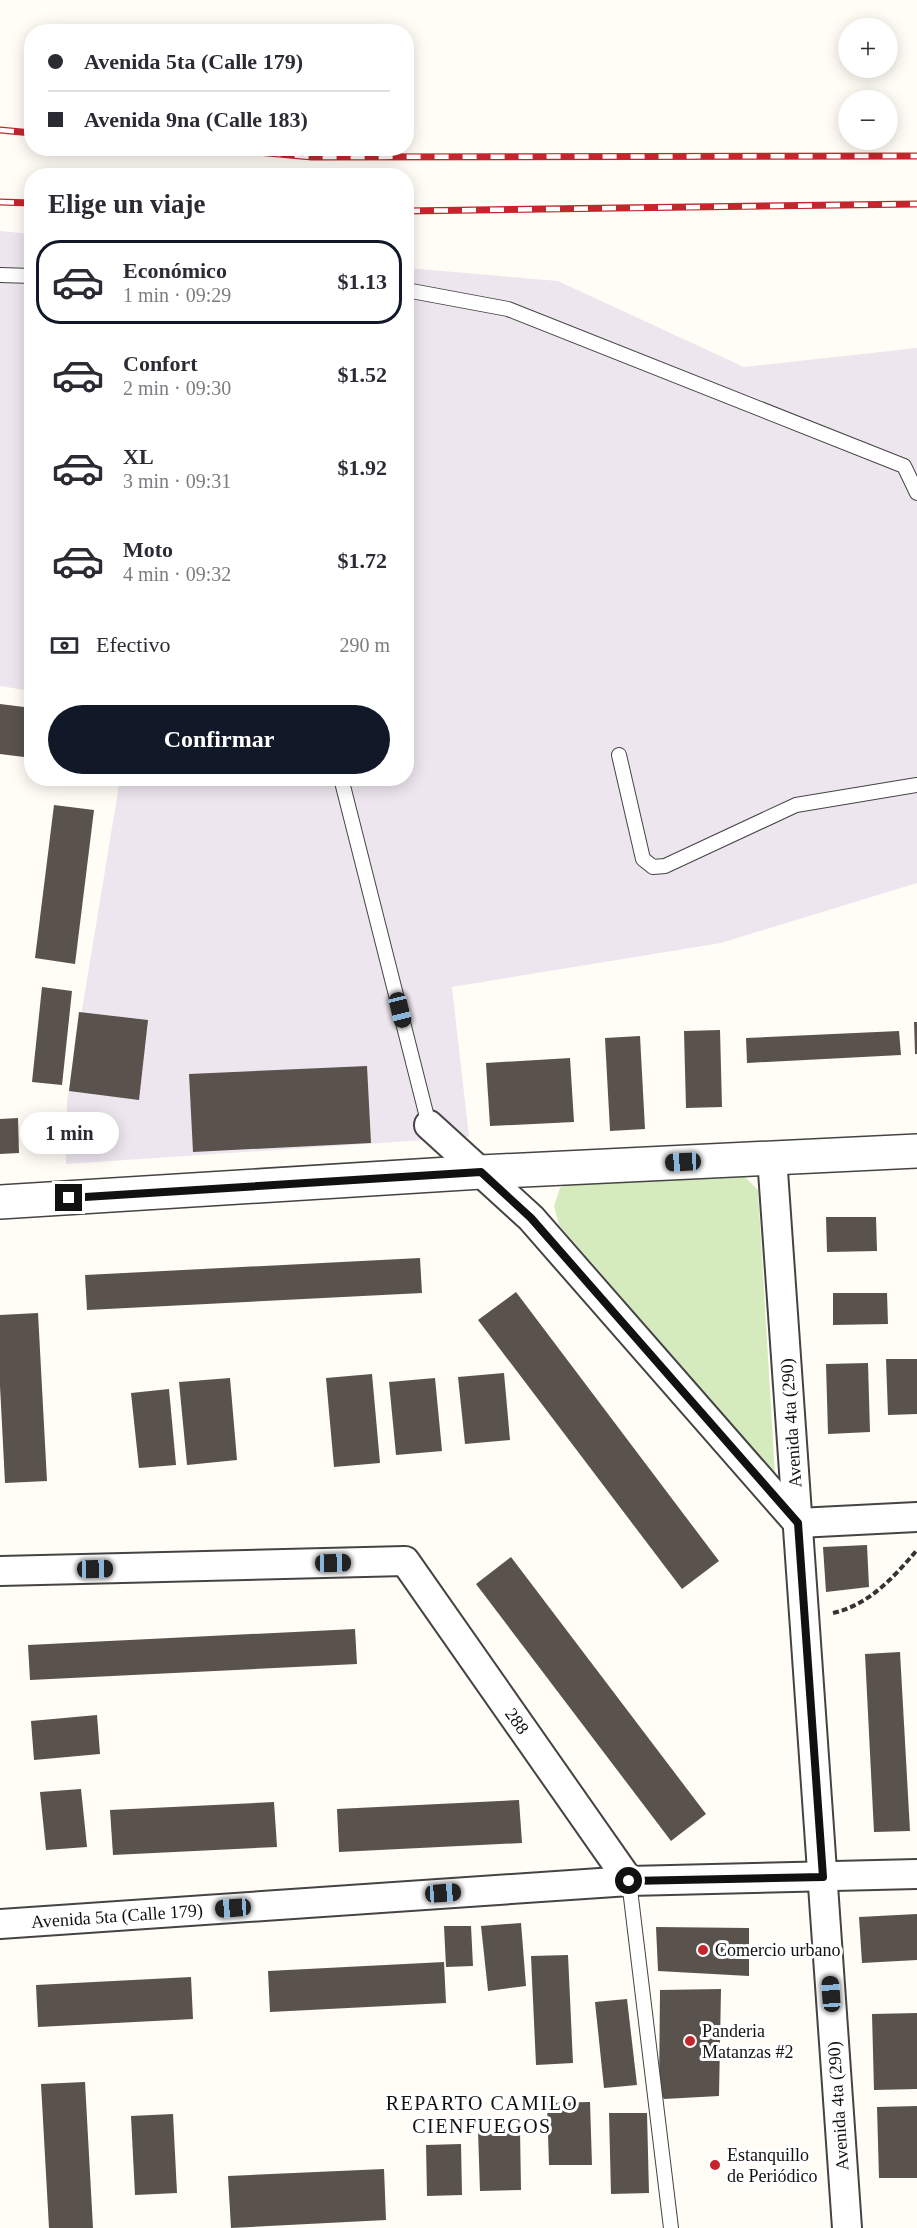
<!DOCTYPE html>
<html lang="es">
<head>
<meta charset="utf-8">
<style>
	:root { --surface:#fff; --page:#f2f2f3; --text:#2b2b33; --muted:#7c7c81; --line:#e1e1e2; --accent:#111827 }
	body { margin:0; font-family:"Times New Roman",serif; background:var(--page); color:var(--text); height:100vh; display:flex; flex-direction:column; font-size:22px; white-space:nowrap }
	* { box-sizing:border-box; margin:0 }
	p { font-size:20px; color:var(--muted) }
	.icon { flex:none; width:33px; height:33px; fill:none; stroke:currentColor; stroke-width:2; stroke-linecap:round; stroke-linejoin:round }
	.map { position:relative; flex:1; overflow:hidden }
	.drawer { position:absolute; left:24px; top:168px; width:390px; height:618px; display:flex; flex-direction:column; background:var(--surface); border-radius:24px; box-shadow:0 3px 15px #0003 }
	.drawer>* { flex:none }
	.banner { position:absolute; left:24px; top:24px; width:390px; height:132px; border-radius:24px; box-shadow:0 3px 15px #0003; display:grid; align-content:center; height:132px; padding:0 24px; background:var(--surface) }
	.fabs { position:absolute; left:838px; top:18px; display:grid; gap:12px }
	.fabs a { display:grid; place-items:center; width:60px; height:60px; border-radius:50%; background:var(--surface); box-shadow:0 3px 15px #0003; font-size:30px }
	.end { position:absolute; width:27px; height:27px; margin:-14px; border:8px solid #111; background:#fff; box-shadow:0 0 0 3px #fff }
	.from { border-radius:50% }
	.bubble { position:absolute; height:42px; border-radius:21px; background:var(--surface); box-shadow:0 3px 15px #0003; font-size:20px; font-weight:600; line-height:42px; text-align:center }
	.car { position:absolute; width:18px; height:36px; margin:-18px -9px; border-radius:8px; box-shadow:0 0 4px 2px #0007; background:linear-gradient(#222 24%,#8ab4d8 0 40%,#222 0 76%,#8ab4d8 0 86%,#222 0) }
	.banner b { display:flex; align-items:center; gap:21px; height:57px; font-size:22px }
	.banner b+b { border-top:2px solid var(--line) }
	.banner i { width:15px; height:15px; background:var(--text) }
	ul { padding:0; list-style:none }
	li { display:flex; align-items:center; gap:18px; height:84px; margin:0 12px 9px; padding:0 12px; border:3px solid transparent; border-radius:24px }
	li div { flex:1 }
	li b { display:block; font-size:22px }
	li em { font-style:normal; font-weight:600 }
	li.current { border-color:var(--accent) }
	li>.icon { width:54px; height:54px; stroke-width:1.5 }
	h2 { padding:0 24px; font-size:27px; line-height:72px }
	.pay { display:flex; align-items:center; gap:15px; height:66px; padding:0 24px; font-size:22px }
	.pay p { margin-inline-start:auto }
	.cta { display:flex; gap:12px; margin-top:auto; padding:12px 24px }
	.cta a { flex:1; height:69px; border-radius:36px; background:var(--accent); color:#fff; font-size:24px; font-weight:600; line-height:69px; text-align:center }
	.map>svg:first-child { display:block }
	.industrial { fill:#eee6ef }
	.green { fill:#d5ebbd }
	.building { fill:#5a524d }
	.lines { fill:none; stroke-linecap:round; stroke-linejoin:round }
	.service-casing { stroke:#444; stroke-width:16 }
	.minor-casing { stroke:#444; stroke-width:32 }
	.tertiary-casing { stroke:#444; stroke-width:36 }
	.path { stroke:#333; stroke-width:4; stroke-dasharray:6 3; stroke-linecap:butt }
	.service { stroke:#fff; stroke-width:14 }
	.minor { stroke:#fff; stroke-width:28 }
	.tertiary { stroke:#fff; stroke-width:33 }
	.rail-casing { stroke:#c4262e; stroke-width:7 }
	.rail { stroke:#fff; stroke-width:4.5; stroke-dasharray:14; stroke-linecap:butt }
	.route { stroke:#111; stroke-width:8 }
	.poi-dot { fill:#c4262e; stroke:#fff; stroke-width:2 }
	.labels { text-anchor:middle; dominant-baseline:central; stroke-width:6; stroke-linejoin:round; paint-order:stroke }
	.street-label { font-size:18px; fill:#111; stroke:#fff }
	.poi-label { font-size:18px; fill:#111; stroke:#fff; text-anchor:start }
	.neighbourhood-label { font-size:20px; letter-spacing:1.5px; fill:#111; stroke:#fff }
</style>
</head>
<body>
<div class="map">
<svg width="917" height="2228" viewBox="0 0 917 2228">
	<rect width="100%" height="100%" fill="#fffdf5"/>
	<g class="industrial">
		<path d="M0 231 31 234V691L0 686Z"/>
		<path d="M407 268 558 281 744 367 917 348V883L721 943 452 987 469 1137 66 1164 67 1101 120 779 406 778Z"/>
	</g>
	<path class="green" d="M743 1175 758 1190 775 1475 559 1225 554 1206 560 1188 572 1180Z"/>
	<g class="building">
		<path d="M0 704 32 708V758L0 754Z"/>
		<path d="M54 805 94 810 75 964 35 958Z"/>
		<path d="M42 987 72 991 62 1085 32 1082Z"/>
		<path d="M79 1012 148 1020 139 1100 69 1091Z"/>
		<path d="M914 1022H917V1054H915Z"/>
		<path d="M720 1030 722 1107 686 1108 684 1031Z"/>
		<path d="M899 1031 901 1055 747 1063 746 1038Z"/>
		<path d="M640 1036 645 1129 610 1131 605 1038Z"/>
		<path d="M570 1058 574 1122 490 1126 486 1063Z"/>
		<path d="M367 1066 371 1143 193 1152 189 1074Z"/>
		<path d="M18 1118 19 1153 0 1154V1119Z"/>
		<path d="M826 1217H876L877 1251 827 1252Z"/>
		<path d="M420 1258 422 1293 87 1310 85 1275Z"/>
		<path d="M516 1292 719 1561 682 1589 478 1320Z"/>
		<path d="M833 1293H887L888 1324 833 1325Z"/>
		<path d="M38 1313 47 1481 5 1483 0 1386V1315Z"/>
		<path d="M886 1359H917V1414L888 1415Z"/>
		<path d="M868 1363 870 1432 828 1434 826 1364Z"/>
		<path d="M504 1373 510 1440 465 1444 458 1377Z"/>
		<path d="M372 1374 380 1463 334 1467 326 1378Z"/>
		<path d="M230 1378 237 1460 187 1465 179 1382Z"/>
		<path d="M435 1378 442 1451 396 1455 389 1382Z"/>
		<path d="M169 1389 176 1465 139 1468 131 1393Z"/>
		<path d="M867 1545 869 1587 826 1592 823 1547Z"/>
		<path d="M511 1557 706 1814 671 1841 476 1584Z"/>
		<path d="M355 1629 357 1664 30 1680 28 1645Z"/>
		<path d="M900 1652 910 1831 874 1832 865 1654Z"/>
		<path d="M97 1715 100 1754 34 1760 31 1721Z"/>
		<path d="M81 1789 87 1847 46 1850 40 1792Z"/>
		<path d="M519 1800 522 1843 339 1852 337 1809Z"/>
		<path d="M274 1802 277 1847 113 1855 110 1810Z"/>
		<path d="M917 1914V1960L862 1963 859 1917Z"/>
		<path d="M521 1923 526 1986 488 1991 481 1926Z"/>
		<path d="M444 1926H471L473 1966 446 1967Z"/>
		<path d="M656 1927 749 1928V1976L658 1971Z"/>
		<path d="M568 1955 573 2063 536 2065 531 1956Z"/>
		<path d="M444 1962 446 2003 270 2012 268 1971Z"/>
		<path d="M191 1977 193 2019 38 2027 36 1985Z"/>
		<path d="M721 1989 719 2096 664 2099 659 2092 660 1990Z"/>
		<path d="M627 1999 637 2085 604 2088 595 2002Z"/>
		<path d="M917 2013V2089L874 2090 872 2014Z"/>
		<path d="M85 2082 93 2228H49L41 2084Z"/>
		<path d="M590 2102 592 2165H549L547 2103Z"/>
		<path d="M917 2106V2178H879L877 2107Z"/>
		<path d="M609 2113H647L649 2193 611 2194Z"/>
		<path d="M173 2114 177 2193 135 2195 131 2116Z"/>
		<path d="M520 2129 521 2190 480 2191 478 2130Z"/>
		<path d="M461 2144 462 2195 427 2196 426 2145Z"/>
		<path d="M384 2169 386 2220 231 2228 228 2176Z"/>
	</g>
	<g class="lines">
		<defs>
			<g id="service">
				<path d="M0 275 32 276"/>
				<path d="M406 290 508 309 904 466 917 493"/>
				<path d="M619 755 643 859 653 867 665 866 796 805 917 785"/>
				<path d="M341 778 429 1125"/>
				<path d="M629 1881 671 2228"/>
			</g>
			<g id="minor">
				<path d="M429 1125 531 1218 798 1523 917 1517"/>
				<path d="M772 1157 847 2228"/>
				<path d="M0 1571 405 1561 629 1881"/>
				<path d="M0 1924 629 1881 917 1874"/>
			</g>
			<path id="tertiary" d="M0 1202 481 1172 917 1151"/>
		</defs>
		<use href="#service" class="service-casing"/>
		<use href="#minor" class="minor-casing"/>
		<use href="#tertiary" class="tertiary-casing"/>
		<path class="path" d="M833 1613C869 1605 894 1577 917 1550"/>
		<use href="#service" class="service"/>
		<use href="#minor" class="minor"/>
		<use href="#tertiary" class="tertiary"/>
		<defs>
			<g id="rail">
				<path d="M0 130 32 133"/>
				<path d="M211 148 312 157 917 156"/>
				<path d="M0 202 32 203"/>
				<path d="M406 211 917 204"/>
			</g>
		</defs>
		<use href="#rail" class="rail-casing"/>
		<use href="#rail" class="rail"/>
	</g>
	<g class="lines">
		<path class="route" d="M69 1198 481 1172 531 1218 798 1523 823 1877 629 1881"/>
	</g>
	<g class="poi-dot">
		<circle cx="703" cy="1950" r="6"/>
		<circle cx="690" cy="2041" r="6"/>
		<circle cx="715" cy="2165" r="6"/>
	</g>
	<g class="labels">
		<g class="street-label">
			<text transform="translate(791 1423) rotate(-94)">Avenida 4ta (290)</text>
			<text transform="translate(517 1721) rotate(55)">288</text>
			<text transform="translate(117 1916) rotate(-4)">Avenida 5ta (Calle 179)</text>
			<text transform="translate(838 2106) rotate(-94)">Avenida 4ta (290)</text>
		</g>
		<g class="poi-label">
			<text x="715" y="1950">Comercio urbano</text>
			<text x="702" y="2031">Panderia<tspan x="702" dy="21">Matanzas #2</tspan></text>
			<text x="727" y="2155">Estanquillo<tspan x="727" dy="21">de Periódico</tspan></text>
		</g>
		<g class="neighbourhood-label">
			<text x="482" y="2103">REPARTO CAMILO<tspan x="482" dy="23">CIENFUEGOS</tspan></text>
		</g>
	</g>
</svg>
<div class="fabs">
<a>+</a>
<a>−</a>
</div>
<i class="end from" style="left:629px;top:1881px"></i>
<i class="end" style="left:69px;top:1198px"></i>
<div class="bubble" style="left:20px;top:1112px;width:99px">1 min</div>
<i class="car" style="left:400px;top:1010px;rotate:166deg"></i>
<i class="car" style="left:683px;top:1162px;rotate:267deg"></i>
<i class="car" style="left:333px;top:1563px;rotate:89deg"></i>
<i class="car" style="left:95px;top:1569px;rotate:89deg"></i>
<i class="car" style="left:443px;top:1893px;rotate:86deg"></i>
<i class="car" style="left:233px;top:1908px;rotate:266deg"></i>
<i class="car" style="left:831px;top:1994px;rotate:356deg"></i>
<div class="banner">
<b><i class="from"></i>Avenida 5ta (Calle 179)</b>
<b><i></i>Avenida 9na (Calle 183)</b>
</div>
<section class="drawer">
<h2>Elige un viaje</h2>
<ul>
<li class="current"><svg class="icon" aria-label="car" viewBox="0 0 24 24"><path d="M5 17H2v-5l4-1 3-4h7l3 4 3 1v5h-3M9 17h6M6 11h13"/><circle cx="7" cy="17" r="2"/><circle cx="17" cy="17" r="2"/></svg><div><b>Económico</b><p>1 min · 09:29</p></div><em>$1.13</em></li>
<li><svg class="icon" aria-label="car" viewBox="0 0 24 24"><path d="M5 17H2v-5l4-1 3-4h7l3 4 3 1v5h-3M9 17h6M6 11h13"/><circle cx="7" cy="17" r="2"/><circle cx="17" cy="17" r="2"/></svg><div><b>Confort</b><p>2 min · 09:30</p></div><em>$1.52</em></li>
<li><svg class="icon" aria-label="car" viewBox="0 0 24 24"><path d="M5 17H2v-5l4-1 3-4h7l3 4 3 1v5h-3M9 17h6M6 11h13"/><circle cx="7" cy="17" r="2"/><circle cx="17" cy="17" r="2"/></svg><div><b>XL</b><p>3 min · 09:31</p></div><em>$1.92</em></li>
<li><svg class="icon" aria-label="car" viewBox="0 0 24 24"><path d="M5 17H2v-5l4-1 3-4h7l3 4 3 1v5h-3M9 17h6M6 11h13"/><circle cx="7" cy="17" r="2"/><circle cx="17" cy="17" r="2"/></svg><div><b>Moto</b><p>4 min · 09:32</p></div><em>$1.72</em></li>
</ul>
<div class="pay"><svg class="icon" aria-label="cash" viewBox="0 0 24 24"><path d="M3 7h18v10H3z"/><circle cx="12" cy="12" r="2"/></svg>Efectivo<p>290 m</p></div>
<div class="cta"><a>Confirmar</a></div>
</section>
</div>
</body>
</html>
